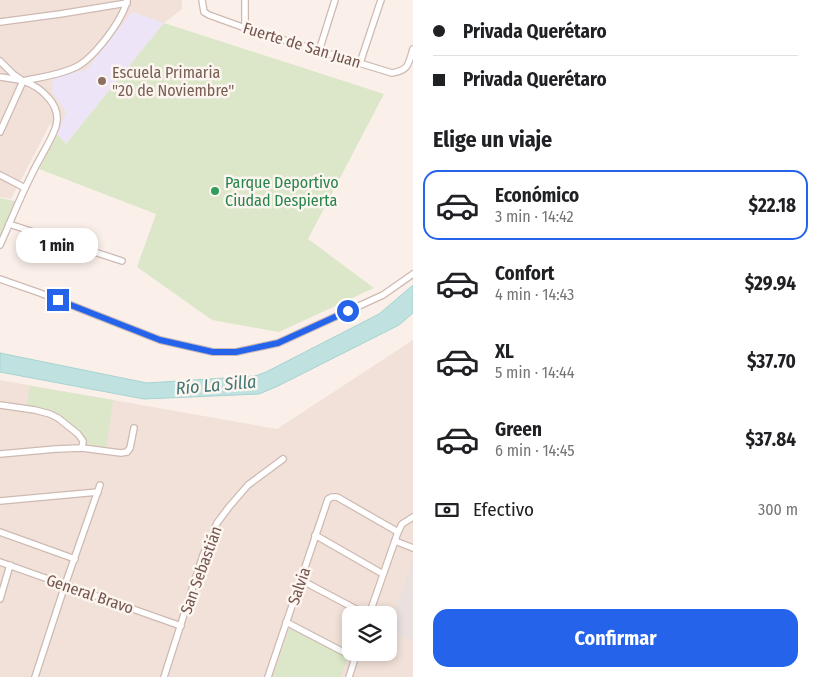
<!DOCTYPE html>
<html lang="es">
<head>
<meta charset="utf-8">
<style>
	:root { --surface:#fff; --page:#f6f6f6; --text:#202124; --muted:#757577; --line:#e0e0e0; --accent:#2563eb }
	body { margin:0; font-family:"Fira Sans Condensed",sans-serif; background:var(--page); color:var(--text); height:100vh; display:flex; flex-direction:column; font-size:19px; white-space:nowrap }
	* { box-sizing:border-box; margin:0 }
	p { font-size:16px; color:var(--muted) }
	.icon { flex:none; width:28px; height:28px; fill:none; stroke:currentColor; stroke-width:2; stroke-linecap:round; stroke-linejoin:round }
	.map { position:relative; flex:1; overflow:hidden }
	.drawer { display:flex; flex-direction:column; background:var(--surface); width:405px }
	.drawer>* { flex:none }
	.hud { display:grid; align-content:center; height:110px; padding:0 20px; background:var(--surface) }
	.buttons { position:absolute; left:342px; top:606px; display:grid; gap:10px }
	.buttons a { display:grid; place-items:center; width:55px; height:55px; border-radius:10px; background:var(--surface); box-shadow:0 2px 8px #0003; font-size:25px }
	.end { position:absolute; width:22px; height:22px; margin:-11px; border:6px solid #2563eb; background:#fff; box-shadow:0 0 0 2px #fff }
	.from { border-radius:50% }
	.bubble { position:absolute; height:35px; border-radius:15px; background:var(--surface); box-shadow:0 2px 8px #0003; font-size:16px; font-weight:700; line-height:35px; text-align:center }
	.hud b { display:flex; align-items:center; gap:18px; height:48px; font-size:19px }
	.hud b+b { border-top:1px solid var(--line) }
	.hud i { width:12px; height:12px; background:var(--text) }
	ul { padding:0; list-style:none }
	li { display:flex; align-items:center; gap:15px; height:70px; margin:0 10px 8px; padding:0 10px; border:2px solid transparent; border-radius:15px }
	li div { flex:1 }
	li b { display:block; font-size:19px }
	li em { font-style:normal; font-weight:700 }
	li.active { border-color:var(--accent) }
	li>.icon { width:45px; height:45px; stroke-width:1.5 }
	h2 { padding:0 20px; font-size:22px; line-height:60px }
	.pay { display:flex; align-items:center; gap:12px; height:55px; padding:0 20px; font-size:19px }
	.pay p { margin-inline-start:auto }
	.cta { display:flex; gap:10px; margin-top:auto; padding:10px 20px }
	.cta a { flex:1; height:58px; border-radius:15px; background:var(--accent); color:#fff; font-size:20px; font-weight:700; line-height:58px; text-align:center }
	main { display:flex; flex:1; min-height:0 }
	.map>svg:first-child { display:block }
	.residential { fill:#f1e1d8; fill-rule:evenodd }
	.industrial { fill:#eae1df }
	.education { fill:#ede5f7 }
	.green { fill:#dbe7c8 }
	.water { fill:#bfe2e0; stroke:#a6d3d1 }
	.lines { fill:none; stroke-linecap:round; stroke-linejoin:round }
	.street-casing { stroke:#ceb9b3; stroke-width:8 }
	.street { stroke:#fff; stroke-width:5.5 }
	.route { stroke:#2563eb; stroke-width:6 }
	.education-dot { fill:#8d6e63; stroke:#fdf5ef; stroke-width:2 }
	.leisure-dot { fill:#2e9e5b; stroke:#fdf5ef; stroke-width:2 }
	.labels { text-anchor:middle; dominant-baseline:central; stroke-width:5; stroke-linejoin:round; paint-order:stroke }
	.street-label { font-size:16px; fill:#73544f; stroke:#fdf5ef }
	.education-label { font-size:16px; fill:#785e54; stroke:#fdf5ef; text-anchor:start }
	.leisure-label { font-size:16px; fill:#27864d; stroke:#fdf5ef; text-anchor:start }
	.water-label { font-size:18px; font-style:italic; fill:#447674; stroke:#fdf5ef }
</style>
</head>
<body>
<main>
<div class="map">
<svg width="413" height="677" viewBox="0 0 413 677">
	<rect width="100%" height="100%" fill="#faf0e9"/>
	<g class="residential">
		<path d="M0 0H182V9L164 23 66 144 50 124 11 199 0 197Z"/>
		<path d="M413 340V677H0V380L277 429ZM351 615H389V652H351Z"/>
	</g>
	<path class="industrial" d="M413 560V641L389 633V625Z"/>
	<path class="education" d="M132 12 164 23 66 144 57 134 66 112 52 92 53 76 86 70Z"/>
	<g class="green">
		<path d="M164 23 384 94 308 239 374 288 279 332 212 320 137 267 156 214 39 169 57 134 66 144Z"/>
		<path d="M0 198 19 202 0 246Z"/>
		<path d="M30 386 113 400 106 451 82 448 83 441 58 418 26 409Z"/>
		<path d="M290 628 348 656 341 677H272Z"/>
	</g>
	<path class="water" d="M413 285V313L399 325 278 386 259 394 144 399 0 372V353L147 383 255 376 266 372 379 314Z"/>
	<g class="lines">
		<defs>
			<g id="street">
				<path d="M202 0 204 12 209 15 245 28 392 73C409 70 408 65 413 49"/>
				<path d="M245 0V28"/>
				<path d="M0 22 60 14 127 3"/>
				<path d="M319 51 335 0"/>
				<path d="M0 61 13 74 23 81 0 132"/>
				<path d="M360 63 381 0"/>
				<path d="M0 77C7 78 16 79 23 81 41 87 62 105 56 126 52 140 38 160 32 174 20 197 11 221 0 245"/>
				<path d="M23 81C41 77 60 75 76 67 94 58 123 20 127 0"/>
				<path d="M0 175 25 188"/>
				<path d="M9 224 122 261"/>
				<path d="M0 279 40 293 160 340 213 352H236L278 343 383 295 413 274"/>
				<path d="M0 405 35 410 50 414 58 418 78 434 83 441 82 448"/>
				<path d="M0 454 56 449 82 448 121 453 127 452 130 448 134 428"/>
				<path d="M0 501 98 492"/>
				<path d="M0 532 75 559"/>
				<path d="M315 535 383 574"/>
				<path d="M395 541 413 548"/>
				<path d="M0 562 181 626"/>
				<path d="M301 580 367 615"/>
				<path d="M0 599 10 565"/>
				<path d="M369 615 398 532 402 524 413 517"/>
				<path d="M286 622 355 658"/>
				<path d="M35 677 65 585 100 485"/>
				<path d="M164 677 203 555 217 523 229 507 248 485 283 459"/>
				<path d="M268 677 328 499 332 497H337L398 532"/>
				<path d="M349 677 357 652"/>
			</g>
		</defs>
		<use href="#street" class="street-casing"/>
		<use href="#street" class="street"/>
	</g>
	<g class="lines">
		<path class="route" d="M58 300 160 340 213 352H236L278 343 348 311"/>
	</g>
	<circle class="education-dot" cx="102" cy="81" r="5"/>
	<circle class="leisure-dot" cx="215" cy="191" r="5"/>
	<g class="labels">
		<g class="street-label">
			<text transform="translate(302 45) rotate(17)">Fuerte de San Juan</text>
			<text transform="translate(201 570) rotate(-70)">San Sebastián</text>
			<text transform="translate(299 586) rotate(-71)">Salvia</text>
			<text transform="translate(90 594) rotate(19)">General Bravo</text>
		</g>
		<g class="education-label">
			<text x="112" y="72">Escuela Primaria<tspan x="112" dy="18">"20 de Noviembre"</tspan></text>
		</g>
		<g class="leisure-label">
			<text x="225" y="182">Parque Deportivo<tspan x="225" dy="18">Ciudad Despierta</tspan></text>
		</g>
		<g class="water-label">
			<text transform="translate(216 385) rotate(-5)">Río La Silla</text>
		</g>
	</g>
</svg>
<div class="buttons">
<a><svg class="icon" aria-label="layers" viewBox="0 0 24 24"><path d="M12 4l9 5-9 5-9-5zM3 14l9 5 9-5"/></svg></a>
</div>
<i class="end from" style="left:348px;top:311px"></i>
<i class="end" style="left:58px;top:300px"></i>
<div class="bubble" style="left:16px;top:228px;width:82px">1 min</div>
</div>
<section class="drawer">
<div class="hud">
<b><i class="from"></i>Privada Querétaro</b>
<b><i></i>Privada Querétaro</b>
</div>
<h2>Elige un viaje</h2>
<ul>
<li class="active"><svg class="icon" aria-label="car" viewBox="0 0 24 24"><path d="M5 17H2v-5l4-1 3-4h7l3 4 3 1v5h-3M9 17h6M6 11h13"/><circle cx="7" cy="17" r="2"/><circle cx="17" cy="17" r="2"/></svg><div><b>Económico</b><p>3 min · 14:42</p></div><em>$22.18</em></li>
<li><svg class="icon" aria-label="car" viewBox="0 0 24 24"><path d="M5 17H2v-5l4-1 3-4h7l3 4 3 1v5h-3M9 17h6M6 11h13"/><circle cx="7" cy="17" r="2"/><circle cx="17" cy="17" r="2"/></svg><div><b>Confort</b><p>4 min · 14:43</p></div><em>$29.94</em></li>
<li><svg class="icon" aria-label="car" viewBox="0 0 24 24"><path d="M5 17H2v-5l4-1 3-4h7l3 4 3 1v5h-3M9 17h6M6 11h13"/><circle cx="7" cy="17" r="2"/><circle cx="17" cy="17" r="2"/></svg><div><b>XL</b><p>5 min · 14:44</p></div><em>$37.70</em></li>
<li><svg class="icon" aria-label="car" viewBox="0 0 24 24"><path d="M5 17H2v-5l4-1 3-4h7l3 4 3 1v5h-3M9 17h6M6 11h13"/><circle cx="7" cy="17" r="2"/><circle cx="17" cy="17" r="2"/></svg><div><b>Green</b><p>6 min · 14:45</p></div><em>$37.84</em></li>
</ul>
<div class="pay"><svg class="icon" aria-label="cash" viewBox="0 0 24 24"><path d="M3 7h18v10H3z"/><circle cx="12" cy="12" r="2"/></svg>Efectivo<p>300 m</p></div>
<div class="cta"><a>Confirmar</a></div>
</section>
</main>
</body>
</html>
